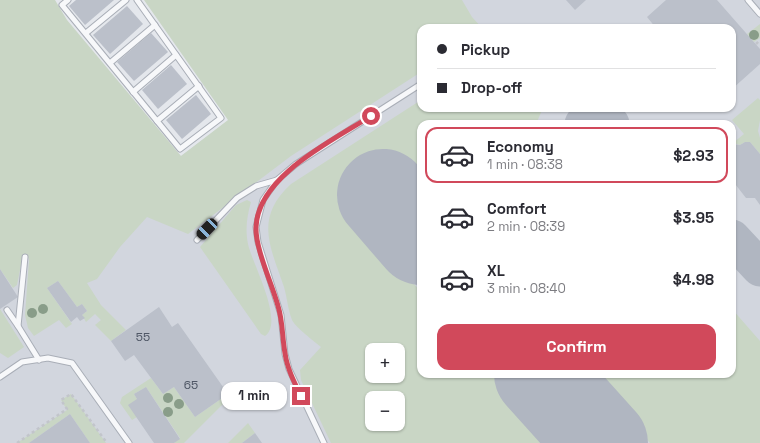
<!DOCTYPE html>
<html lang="en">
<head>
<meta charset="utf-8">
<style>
	:root { --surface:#fff; --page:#f2f2f3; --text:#2b2b33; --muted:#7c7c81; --line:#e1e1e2; --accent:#d1495b }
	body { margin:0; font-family:"Space Grotesk",sans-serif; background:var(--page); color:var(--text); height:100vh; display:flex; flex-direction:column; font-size:15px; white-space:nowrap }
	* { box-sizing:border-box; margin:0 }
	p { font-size:13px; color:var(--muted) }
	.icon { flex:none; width:22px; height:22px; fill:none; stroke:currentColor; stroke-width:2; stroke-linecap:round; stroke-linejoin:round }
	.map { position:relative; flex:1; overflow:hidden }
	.sheet { position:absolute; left:417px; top:120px; width:319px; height:258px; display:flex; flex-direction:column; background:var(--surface); border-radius:12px; box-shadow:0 1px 3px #0004 }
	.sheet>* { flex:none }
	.top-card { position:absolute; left:417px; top:24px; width:319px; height:88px; border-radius:12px; box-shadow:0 1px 3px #0004; display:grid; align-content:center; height:88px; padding:0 20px; background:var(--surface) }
	.buttons { position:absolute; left:365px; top:343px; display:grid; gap:8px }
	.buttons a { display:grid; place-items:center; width:40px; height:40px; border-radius:8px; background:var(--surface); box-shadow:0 1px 3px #0004; font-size:20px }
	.end { position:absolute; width:18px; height:18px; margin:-9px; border:5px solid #d1495b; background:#fff; box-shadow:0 0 0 2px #fff }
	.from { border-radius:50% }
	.bubble { position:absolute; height:28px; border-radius:12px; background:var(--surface); box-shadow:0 1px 3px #0004; font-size:13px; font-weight:700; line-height:28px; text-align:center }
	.car { position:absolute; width:12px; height:24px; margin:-12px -6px; border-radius:5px; box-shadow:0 0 3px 1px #0007; background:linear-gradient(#222 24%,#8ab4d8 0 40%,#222 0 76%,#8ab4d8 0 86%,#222 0) }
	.top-card b { display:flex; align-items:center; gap:14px; height:38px; font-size:15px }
	.top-card b+b { border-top:1px solid var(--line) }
	.top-card i { width:10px; height:10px; background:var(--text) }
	ul { padding:7px 0 0; list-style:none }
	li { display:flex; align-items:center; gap:12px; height:56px; margin:0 8px 6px; padding:0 12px; border:2px solid transparent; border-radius:12px }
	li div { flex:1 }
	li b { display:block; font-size:15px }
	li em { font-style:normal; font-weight:700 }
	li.active { border-color:var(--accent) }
	li>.icon { width:36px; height:36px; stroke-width:1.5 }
	.cta { display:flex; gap:8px; margin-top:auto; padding:8px 20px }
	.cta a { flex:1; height:46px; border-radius:12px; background:var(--accent); color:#fff; font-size:16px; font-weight:700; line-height:46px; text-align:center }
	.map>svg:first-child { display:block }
	.built { fill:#d2d6de; fill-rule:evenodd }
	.green { fill:#c9d6c5; fill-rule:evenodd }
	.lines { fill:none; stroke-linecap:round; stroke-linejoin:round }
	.taxiway { stroke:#b0b6c1; stroke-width:37 }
	.runway { stroke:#b0b6c1; stroke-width:92 }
	.building { fill:#bbc0ca }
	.lane-casing { stroke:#a9aeb7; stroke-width:7 }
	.path { stroke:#c2c5cb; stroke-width:2.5; stroke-dasharray:3 3; stroke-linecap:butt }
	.lane { stroke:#f7f8fa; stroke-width:5 }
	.tree { fill:#899d89 }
	.route { stroke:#d1495b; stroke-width:5 }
	.labels { text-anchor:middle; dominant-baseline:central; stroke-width:3; stroke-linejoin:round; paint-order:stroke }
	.number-label { font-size:12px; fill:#4f5766 }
</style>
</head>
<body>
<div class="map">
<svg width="760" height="443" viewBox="0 0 760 443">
	<rect width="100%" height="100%" fill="#e4e7ec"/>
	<path class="built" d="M389 0H760V443H0V166L181 156ZM421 28H732V108H421ZM421 124H732V374H421ZM372 350H398V376H372ZM372 398H398V424H372Z"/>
	<g class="green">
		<path d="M0 0H55L67 20 181 156 228 120 144 0H462L472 17 482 28H421V72L291 156 188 234 147 217 120 247 97 279 87 283 101 305 126 330 111 341 95 325 101 320 95 314 86 322 82 315 87 311 82 304 77 307 58 281 47 288 72 324 66 328 59 320 34 336 28 328 25 315 29 260 27 254 23 255 17 285 13 288 0 269Z"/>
		<path d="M760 24V38L754 42 747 34Z"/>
		<path d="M758 98 760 100V120L758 131 760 138V154L750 142H745L740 145 733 143 744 134 732 120Z"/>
		<path d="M421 100V108H543L536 124H421V184L410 171 357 219 421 292V374H493L554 443H331L301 380 300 370 321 347C314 341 296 328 292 320 288 310 287 297 284 287 270 246 254 218 291 184ZM372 350H398V376H372ZM372 398H398V424H372Z"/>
		<path d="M247 200 251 202C247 216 245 229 248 244 252 263 285 322 265 336L261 334 200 247 236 205Z"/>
		<path d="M0 309 24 347 8 358 0 353Z"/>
		<path d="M732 309 760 341V443H650L588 374H732Z"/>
		<path d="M151 378 163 394 174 387 195 417 228 394 231 396 184 443H174L180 438 146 387 134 394 137 399V417L132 420 120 403 122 397Z"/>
		<path d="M71 394 106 443H90L70 414 29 443H17L67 410 61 400Z"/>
		<path d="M248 423 255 433 242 443H228Z"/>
	</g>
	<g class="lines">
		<g class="taxiway">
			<path d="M583 124 603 122 611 124"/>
			<path d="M732 238 760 268"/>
		</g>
		<g class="runway">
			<path d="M383 195 421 239"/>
			<path d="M540 374 602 443"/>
		</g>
	</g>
	<g class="building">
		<path d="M76 0H114L85 25 69 6Z"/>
		<path d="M566 0H586L575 10Z"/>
		<path d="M666 0H717L760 49V64L732 89V28H656L647 17Z"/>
		<path d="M127 6 143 24 110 54 93 35Z"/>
		<path d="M151 33 168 52 134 81 117 62Z"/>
		<path d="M171 65 187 84 158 109 142 90Z"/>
		<path d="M196 95 211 114 182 139 166 120Z"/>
		<path d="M745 142H750L760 154V205L755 198H746L732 180V144L740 145Z"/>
		<path d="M0 269 18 297 0 309Z"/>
		<path d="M58 281 77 307 82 304 87 311 82 315 85 318 80 321 77 317 71 322 47 288Z"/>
		<path d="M159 307 172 327 178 323 228 394 195 417 174 387 163 394 134 355 125 361 111 341Z"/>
		<path d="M146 387 180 439 174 443H154L128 405 137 399 134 394Z"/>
		<path d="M70 414 90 443H29Z"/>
		<path d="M255 433 262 443H242Z"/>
	</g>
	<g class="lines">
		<defs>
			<g id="lane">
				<path d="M68 0 62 5 180 149 221 118 137 0"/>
				<path d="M748 0 760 14"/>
				<path d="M86 33 126 0"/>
				<path d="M110 63 155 25"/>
				<path d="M133 92 176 55"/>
				<path d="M157 121 199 86"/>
				<path d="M197 240 237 198 256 186 277 180"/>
				<path d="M25 257 18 326 39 360"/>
				<path d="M7 310 18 326"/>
				<path d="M0 377 22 362 48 358 72 363 129 443"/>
				<path d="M324 443 289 369 285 354 281 315 258 242 256 227 263 200 277 180 296 164 421 84"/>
			</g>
		</defs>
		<use href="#lane" class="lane-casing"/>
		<g class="path">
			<path d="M756 44 760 40"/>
			<path d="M17 443 67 409 61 400 71 394 107 443"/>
		</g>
		<use href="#lane" class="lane"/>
	</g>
	<g class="tree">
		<circle cx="754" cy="35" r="5"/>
		<circle cx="43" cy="309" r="5"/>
		<circle cx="32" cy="313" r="5"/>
		<circle cx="168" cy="398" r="5"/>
		<circle cx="179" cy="404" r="5"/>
		<circle cx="168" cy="412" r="5"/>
	</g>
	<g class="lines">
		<path class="route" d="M301 396C294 382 287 368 285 353 282 337 283 322 278 306 272 284 255 248 256 227 258 176 332 141 371 116"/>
	</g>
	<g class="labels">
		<g class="number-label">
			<text x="143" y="337">55</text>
			<text x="191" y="385">65</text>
		</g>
	</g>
</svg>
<div class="buttons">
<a>+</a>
<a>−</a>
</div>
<i class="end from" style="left:371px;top:116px"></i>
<i class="end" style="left:301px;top:396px"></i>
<div class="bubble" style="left:221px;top:382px;width:66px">1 min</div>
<i class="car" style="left:207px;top:229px;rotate:224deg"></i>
<div class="top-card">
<b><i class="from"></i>Pickup</b>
<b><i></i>Drop-off</b>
</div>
<section class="sheet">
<ul>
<li class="active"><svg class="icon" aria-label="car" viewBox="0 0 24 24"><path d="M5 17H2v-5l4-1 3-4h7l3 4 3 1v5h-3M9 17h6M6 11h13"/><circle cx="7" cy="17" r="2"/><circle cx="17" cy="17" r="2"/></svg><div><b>Economy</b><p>1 min · 08:38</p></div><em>$2.93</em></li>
<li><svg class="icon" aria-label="car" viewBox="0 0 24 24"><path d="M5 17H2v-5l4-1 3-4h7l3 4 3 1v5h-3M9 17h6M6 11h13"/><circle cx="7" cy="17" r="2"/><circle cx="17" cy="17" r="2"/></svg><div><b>Comfort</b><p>2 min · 08:39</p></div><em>$3.95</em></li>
<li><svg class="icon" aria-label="car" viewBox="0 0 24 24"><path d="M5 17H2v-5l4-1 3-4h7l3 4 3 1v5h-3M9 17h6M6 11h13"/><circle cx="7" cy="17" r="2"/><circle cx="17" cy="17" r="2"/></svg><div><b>XL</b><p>3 min · 08:40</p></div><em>$4.98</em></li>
</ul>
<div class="cta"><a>Confirm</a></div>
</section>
</div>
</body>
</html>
